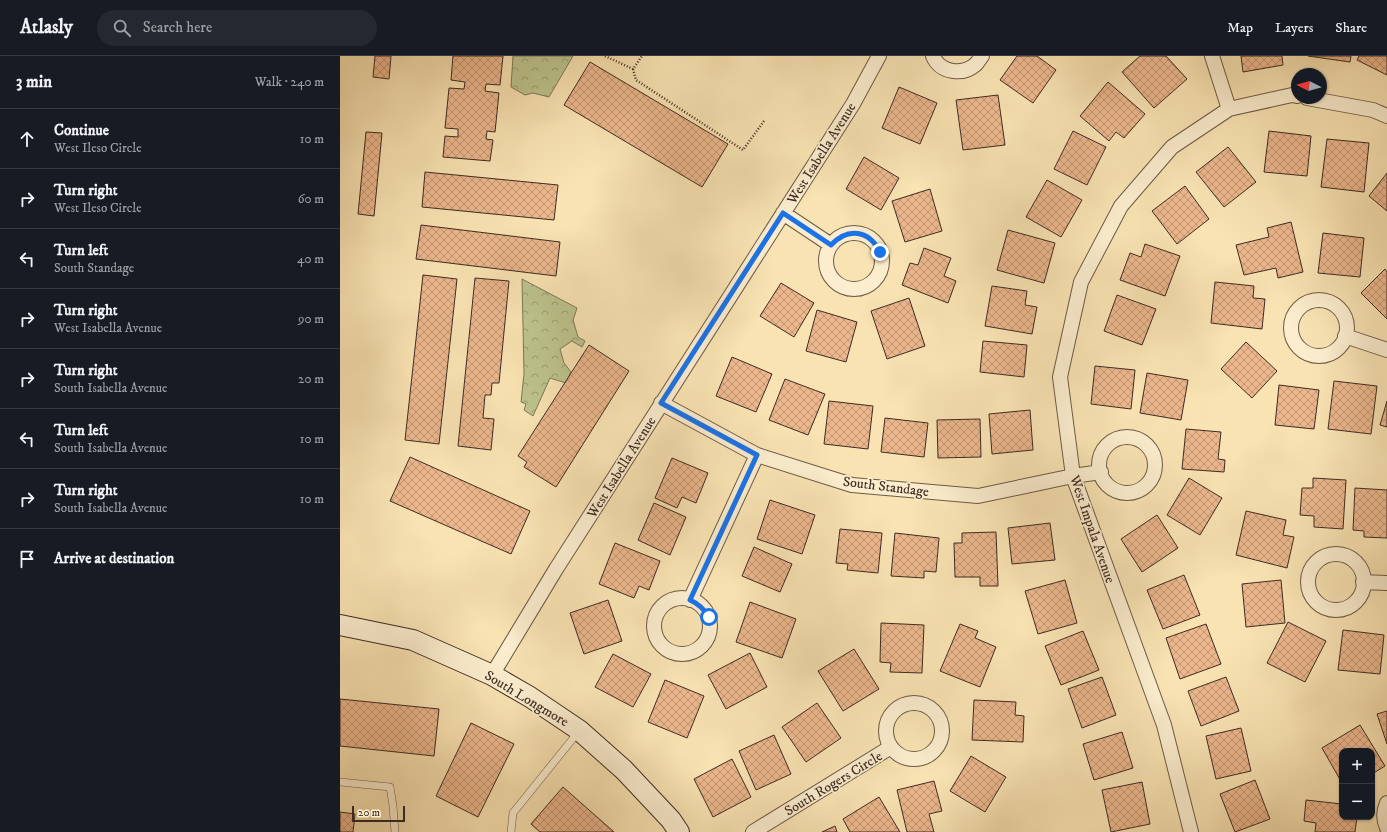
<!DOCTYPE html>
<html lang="en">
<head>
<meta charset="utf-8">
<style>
  body { margin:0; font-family:"IM FELL DW Pica",serif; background:#242831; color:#f1f3f6 }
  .controls { position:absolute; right:12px; bottom:12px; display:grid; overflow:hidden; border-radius:8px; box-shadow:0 1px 3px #0004 }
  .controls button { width:36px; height:36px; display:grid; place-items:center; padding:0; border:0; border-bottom:1px solid #363941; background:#171b24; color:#f1f3f6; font:20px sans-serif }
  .compass { position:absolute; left:951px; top:12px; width:36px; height:36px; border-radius:50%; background:#171b24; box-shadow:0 1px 3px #0004; rotate:276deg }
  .scale { position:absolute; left:12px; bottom:10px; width:53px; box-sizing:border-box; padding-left:4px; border:2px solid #3e2b22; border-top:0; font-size:11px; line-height:14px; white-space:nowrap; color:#3e2b22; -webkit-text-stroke:3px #fbedce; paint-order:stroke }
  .stop { position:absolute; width:12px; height:12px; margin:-9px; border:3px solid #1a73e8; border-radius:50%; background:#fff }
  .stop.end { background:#1a73e8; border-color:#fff; box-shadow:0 1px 4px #0008 }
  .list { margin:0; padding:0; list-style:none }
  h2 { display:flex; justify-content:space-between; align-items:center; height:52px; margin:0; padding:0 16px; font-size:17px }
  h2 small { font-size:13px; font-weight:400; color:#9ea1a6 }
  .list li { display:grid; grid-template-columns:26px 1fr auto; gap:12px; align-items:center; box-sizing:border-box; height:60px; padding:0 16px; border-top:1px solid #363941 }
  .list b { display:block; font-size:15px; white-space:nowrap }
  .list p { margin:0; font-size:13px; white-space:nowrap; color:#9ea1a6 }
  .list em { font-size:13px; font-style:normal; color:#9ea1a6 }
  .icon { flex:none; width:22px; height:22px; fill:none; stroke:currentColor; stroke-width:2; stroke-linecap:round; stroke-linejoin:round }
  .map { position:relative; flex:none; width:1047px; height:776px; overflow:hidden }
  header { display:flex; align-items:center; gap:24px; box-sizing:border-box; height:56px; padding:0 20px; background:#171b24; border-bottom:1px solid #363941 }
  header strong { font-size:19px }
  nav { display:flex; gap:22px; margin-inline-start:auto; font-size:14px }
  .search { width:280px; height:36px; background:#242831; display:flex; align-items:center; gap:10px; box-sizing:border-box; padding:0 14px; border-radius:22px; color:#9ea1a6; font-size:15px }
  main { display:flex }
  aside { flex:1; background:#171b24 }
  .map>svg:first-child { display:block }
  .park { fill:url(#park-crowns); stroke:#7e7858 }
  .building { fill:url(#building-cross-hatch); stroke:#3e2b22 }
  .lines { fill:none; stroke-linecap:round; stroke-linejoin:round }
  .lane-casing { stroke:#6d5946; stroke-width:8 }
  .street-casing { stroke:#6d5946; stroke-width:16 }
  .secondary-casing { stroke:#3e2b22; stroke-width:22 }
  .path { stroke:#3e2b22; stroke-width:2.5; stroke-dasharray:1 2; stroke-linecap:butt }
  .lane { stroke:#fbedce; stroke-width:7 }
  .street { stroke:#fbedce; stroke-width:14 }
  .secondary { stroke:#fbedce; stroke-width:20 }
  .route { stroke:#1a73e8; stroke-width:5 }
  .labels { text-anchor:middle; stroke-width:3.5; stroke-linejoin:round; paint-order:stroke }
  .street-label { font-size:14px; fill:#3e2b22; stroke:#fbedce }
</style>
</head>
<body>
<header>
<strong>Atlasly</strong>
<div class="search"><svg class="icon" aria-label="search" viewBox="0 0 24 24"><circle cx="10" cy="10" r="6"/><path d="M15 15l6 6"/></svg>Search here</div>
<nav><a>Map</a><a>Layers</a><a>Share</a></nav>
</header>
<main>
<aside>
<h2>3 min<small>Walk · 240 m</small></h2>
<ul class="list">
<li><svg class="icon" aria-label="ahead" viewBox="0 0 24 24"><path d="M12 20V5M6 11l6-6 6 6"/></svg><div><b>Continue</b><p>West Ileso Circle</p></div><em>10 m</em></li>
<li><svg class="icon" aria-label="right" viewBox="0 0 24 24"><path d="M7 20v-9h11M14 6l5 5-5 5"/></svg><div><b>Turn right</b><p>West Ileso Circle</p></div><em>60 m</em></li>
<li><svg class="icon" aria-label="left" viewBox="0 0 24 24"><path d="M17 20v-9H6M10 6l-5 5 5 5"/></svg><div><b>Turn left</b><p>South Standage</p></div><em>40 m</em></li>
<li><svg class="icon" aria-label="right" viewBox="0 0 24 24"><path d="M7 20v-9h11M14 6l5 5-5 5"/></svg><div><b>Turn right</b><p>West Isabella Avenue</p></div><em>90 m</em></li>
<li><svg class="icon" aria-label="right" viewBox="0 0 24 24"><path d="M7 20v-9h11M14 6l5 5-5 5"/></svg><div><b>Turn right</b><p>South Isabella Avenue</p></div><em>20 m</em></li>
<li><svg class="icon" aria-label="left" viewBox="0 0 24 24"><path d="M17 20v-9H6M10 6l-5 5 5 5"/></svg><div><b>Turn left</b><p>South Isabella Avenue</p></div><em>10 m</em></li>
<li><svg class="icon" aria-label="right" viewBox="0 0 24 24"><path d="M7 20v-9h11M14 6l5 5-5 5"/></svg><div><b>Turn right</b><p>South Isabella Avenue</p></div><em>10 m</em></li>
<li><svg class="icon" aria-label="arrive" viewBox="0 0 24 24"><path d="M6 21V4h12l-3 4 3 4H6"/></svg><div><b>Arrive at destination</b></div></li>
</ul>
</aside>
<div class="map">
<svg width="1047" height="776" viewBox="0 0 1047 776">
  <defs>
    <pattern id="park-crowns" width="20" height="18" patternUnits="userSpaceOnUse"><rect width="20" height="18" fill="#bdc48d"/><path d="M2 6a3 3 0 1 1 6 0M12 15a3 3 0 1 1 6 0" fill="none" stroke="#9b9f73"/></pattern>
    <pattern id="building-cross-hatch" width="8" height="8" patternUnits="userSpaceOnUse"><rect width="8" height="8" fill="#ecb78d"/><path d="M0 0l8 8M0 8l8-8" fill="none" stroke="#c19573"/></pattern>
  </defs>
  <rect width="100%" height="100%" fill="#f9e3b3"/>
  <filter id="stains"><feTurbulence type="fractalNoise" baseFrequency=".005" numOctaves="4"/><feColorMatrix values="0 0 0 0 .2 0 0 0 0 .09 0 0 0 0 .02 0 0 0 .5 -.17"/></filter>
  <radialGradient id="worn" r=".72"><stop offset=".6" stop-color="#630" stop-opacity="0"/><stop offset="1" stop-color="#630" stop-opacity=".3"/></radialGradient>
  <path class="park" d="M173,0H233L209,41L193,37L185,39L171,31Z
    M182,223L237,252L233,264L238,281L245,285L242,291L232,285L220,293L224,307L231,316L226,327L210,322L193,360L184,354L186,348L181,346L184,318Z"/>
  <path class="building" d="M35,0H51L49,23L33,21Z
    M113,0H163L160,29L146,28L145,35L159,37L155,76L147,75L146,83L153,84L150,105L103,101L105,80L118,81V73L105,72L109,32L124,33L125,26L111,24Z
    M677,0H697L716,14L693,47L660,24Z
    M800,0H826L847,23L814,52L782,16Z
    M901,0H942L943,9L903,16Z
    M968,0H1011L1010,6Z
    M1019,0H1047V19L1017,4Z
    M250,6L388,88L362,131L224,49Z
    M768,26L805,58L784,82L776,76L769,85L740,60Z
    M559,31L597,47L580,88L542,72Z
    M658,39L665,89L623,94L616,44Z
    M733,75L766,91L747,129L714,113Z
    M929,75L971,80L967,120L924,116Z
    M26,76L42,77L34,160L18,158Z
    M987,83L1029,87L1024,136L981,131Z
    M888,91L916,126L884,151L856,116Z
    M524,101L559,122L541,154L506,133Z
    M85,116L218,129L214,164L82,151Z
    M1047,117V155L1029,140Z
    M707,124L742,144L721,181L686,161Z
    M845,130L869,163L837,188L812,155Z
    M590,133L602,175L565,186L552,145Z
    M951,166L963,216L938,222L936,212L904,219L896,189L929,181L927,172Z
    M81,169L220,186L216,220L76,203Z
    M668,174L715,187L704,227L657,214Z
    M983,177L1024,182L1020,221L978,217Z
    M805,188L840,200L825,240L780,224L790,197L801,201Z
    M584,192L611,202L604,220L616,225L608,247L562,229L570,207L578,209Z
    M1045,213L1047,216V263L1021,237Z
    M83,219L117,223L99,388L65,384Z
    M135,222L169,225L159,327H152L151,339H145L143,362L154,363L151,394L118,390Z
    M875,226L914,230L913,242L925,243L922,273L871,267Z
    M441,227L474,247L454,281L420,260Z
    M652,230L687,235L685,249L697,251L692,278L645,270Z
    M777,239L816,253L802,289L764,275Z
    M569,242L585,290L547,303L531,255Z
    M477,254L517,266L506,306L466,295Z
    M643,285L687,289L684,321L640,316Z
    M906,286L937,315L912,342L881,313Z
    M249,289L289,315L216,431L184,411L187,406L178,400Z
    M392,301L432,318L416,356L376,340Z
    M755,310L795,314L791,353L751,348Z
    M807,317L848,324L841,364L800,357Z
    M445,323L485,338L468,379L429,364Z
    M994,325L1037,330L1031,378L988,373Z
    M939,329L979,334L974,373L935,369Z
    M489,345L533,350L528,393L484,388Z
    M1047,345V371L1040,369Z
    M690,354L693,394L652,398L649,358Z
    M545,362L588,367L584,401L541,396Z
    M640,363L641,401L598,402L597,364Z
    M846,373L881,376L878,403L885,404L884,416L842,413Z
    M70,401L190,455L171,498L50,445Z
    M332,402L368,417L356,447L342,441L337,452L315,442Z
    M849,422L882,442L860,479L827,459Z
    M973,422L1006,424L1003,473L974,471V460L960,459L962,432H973Z
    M1015,432L1047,434V482L1024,481V475L1013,474Z
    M430,444L475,459L462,498L417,483Z
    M314,447L346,461L330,499L298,484Z
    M906,455L946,464L943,479L954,481L947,512L896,499Z
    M817,459L838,492L802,516L781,483Z
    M710,467L715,504L672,508L668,472Z
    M500,473L542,477L538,517L507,514L508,508L496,507Z
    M656,476L658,530H640V521H615L614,487H622V477Z
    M555,477L599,482L596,516L584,515V522L551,520Z
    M275,487L320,505L309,534L299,530L294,542L259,528Z
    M414,491L452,508L440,536L402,520Z
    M844,519L860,559L823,573L807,534Z
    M725,524L737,567L698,578L685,535Z
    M941,524L945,567L906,571L902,528Z
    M268,544L282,585L244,598L230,557Z
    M410,546L456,563L442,602L396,586Z
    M948,566L986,585L965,626L927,607Z
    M541,567L584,569L582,617L550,616L551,607L540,606Z
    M620,568L638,575L635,582L656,591L640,631L600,615Z
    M866,568L881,608L840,623L826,582Z
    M1003,574L1044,579L1040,618L998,614Z
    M743,575L759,614L721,629L705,590Z
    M514,593L539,633L503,655L478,615Z
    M410,597L427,631L386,653L368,619Z
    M273,598L311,618L293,651L255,631Z
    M762,621L776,659L742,672L728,633Z
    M886,621L899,655L861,670L848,635Z
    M325,624L364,640L347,682L308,666Z
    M0,643L99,653L94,700L0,690Z
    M634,644L676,646L675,659L684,660L683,686L632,684Z
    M477,647L501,682L466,706L442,671Z
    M1047,655V688L1037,658Z
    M131,667L174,688L138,761L96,740Z
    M1020,669L1045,710L1032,718V695H1002V727L982,692Z
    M901,672L911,715L876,723L866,680Z
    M782,676L793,712L754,724L743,688Z
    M434,679L451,718L416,734L399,695Z
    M631,700L666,721L645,756L610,735Z
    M392,703L411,741L373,761L354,723Z
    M915,724L930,763L895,776L880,738Z
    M594,725L602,755L589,758L594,776H567L557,734Z
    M802,726L810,768L771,776L762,734Z
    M223,731L274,776H200L191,768Z
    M539,741L560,776H510L503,763Z
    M966,744L1002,748V761H1017L1015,776H975L976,767L964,765Z
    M0,756L15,758L13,776H0Z
    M495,770L497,776H482Z"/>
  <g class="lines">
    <g class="lane-casing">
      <path id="lane" d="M0,726L50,731L53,750L55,776
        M171,776L173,757L239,675"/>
    </g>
    <g class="street-casing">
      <path id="street" d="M593,0C600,17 623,20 636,8C638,6 640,2 642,0
        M872,0L889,53
        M967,42L1033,54L1047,60
        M443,157L491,189
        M486 205a28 28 0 1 1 56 0a28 28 0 1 1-56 0Z
        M951 272a28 28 0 1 1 56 0a28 28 0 1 1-56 0Z
        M1005,280L1047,294
        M321,347L417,399L512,429L638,440L733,420L761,416
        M759 409a28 28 0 1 1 56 0a28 28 0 1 1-56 0Z
        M968 526a28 28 0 1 1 56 0a28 28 0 1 1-56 0Z
        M1023,526L1047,527
        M314 570a28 28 0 1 1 56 0a28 28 0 1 1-56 0Z
        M350,544L417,399
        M152,619L216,513L513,48L539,0
        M546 675a28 28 0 1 1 56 0a28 28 0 1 1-56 0Z
        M1047,747C1043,756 1043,763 1047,772
        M413,776L551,691
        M851,776L824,669L733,420L720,321L741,226L781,150L832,91L889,53L952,39L957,40"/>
    </g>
    <g class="secondary-casing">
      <path id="secondary" d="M0,569L73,584L152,619L190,641L239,674L284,714L331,764L339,776"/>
    </g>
    <path class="path" d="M265,0L293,13L302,0
      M293,13L296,24L403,94L424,65"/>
    <use href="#lane" class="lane"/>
    <use href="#street" class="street"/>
    <use href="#secondary" class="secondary"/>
  </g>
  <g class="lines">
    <path class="route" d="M369,561C364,553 359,548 350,544L417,399L321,347L443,157L491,189C508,171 529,174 540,196"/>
  </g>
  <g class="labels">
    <g class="street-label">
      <text transform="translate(481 97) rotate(-58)" y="5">West Isabella Avenue</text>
      <text transform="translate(281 411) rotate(-58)" y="5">West Isabella Avenue</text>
      <text transform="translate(546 430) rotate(7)" y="5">South Standage</text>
      <text transform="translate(753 473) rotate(71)" y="5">West Impala Avenue</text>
      <text transform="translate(187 642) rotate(31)" y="5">South Longmore</text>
      <text transform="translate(493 727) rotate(-31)" y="5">South Rogers Circle</text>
    </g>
  </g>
  <rect width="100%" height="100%" filter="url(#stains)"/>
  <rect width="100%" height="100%" fill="url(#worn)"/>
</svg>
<div class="controls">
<button>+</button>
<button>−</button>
</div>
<svg class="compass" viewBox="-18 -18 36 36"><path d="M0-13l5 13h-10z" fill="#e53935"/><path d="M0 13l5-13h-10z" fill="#9ea1a6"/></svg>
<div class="scale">20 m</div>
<div class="stop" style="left:369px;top:561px"></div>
<div class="stop end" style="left:540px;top:196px"></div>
</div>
</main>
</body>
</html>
